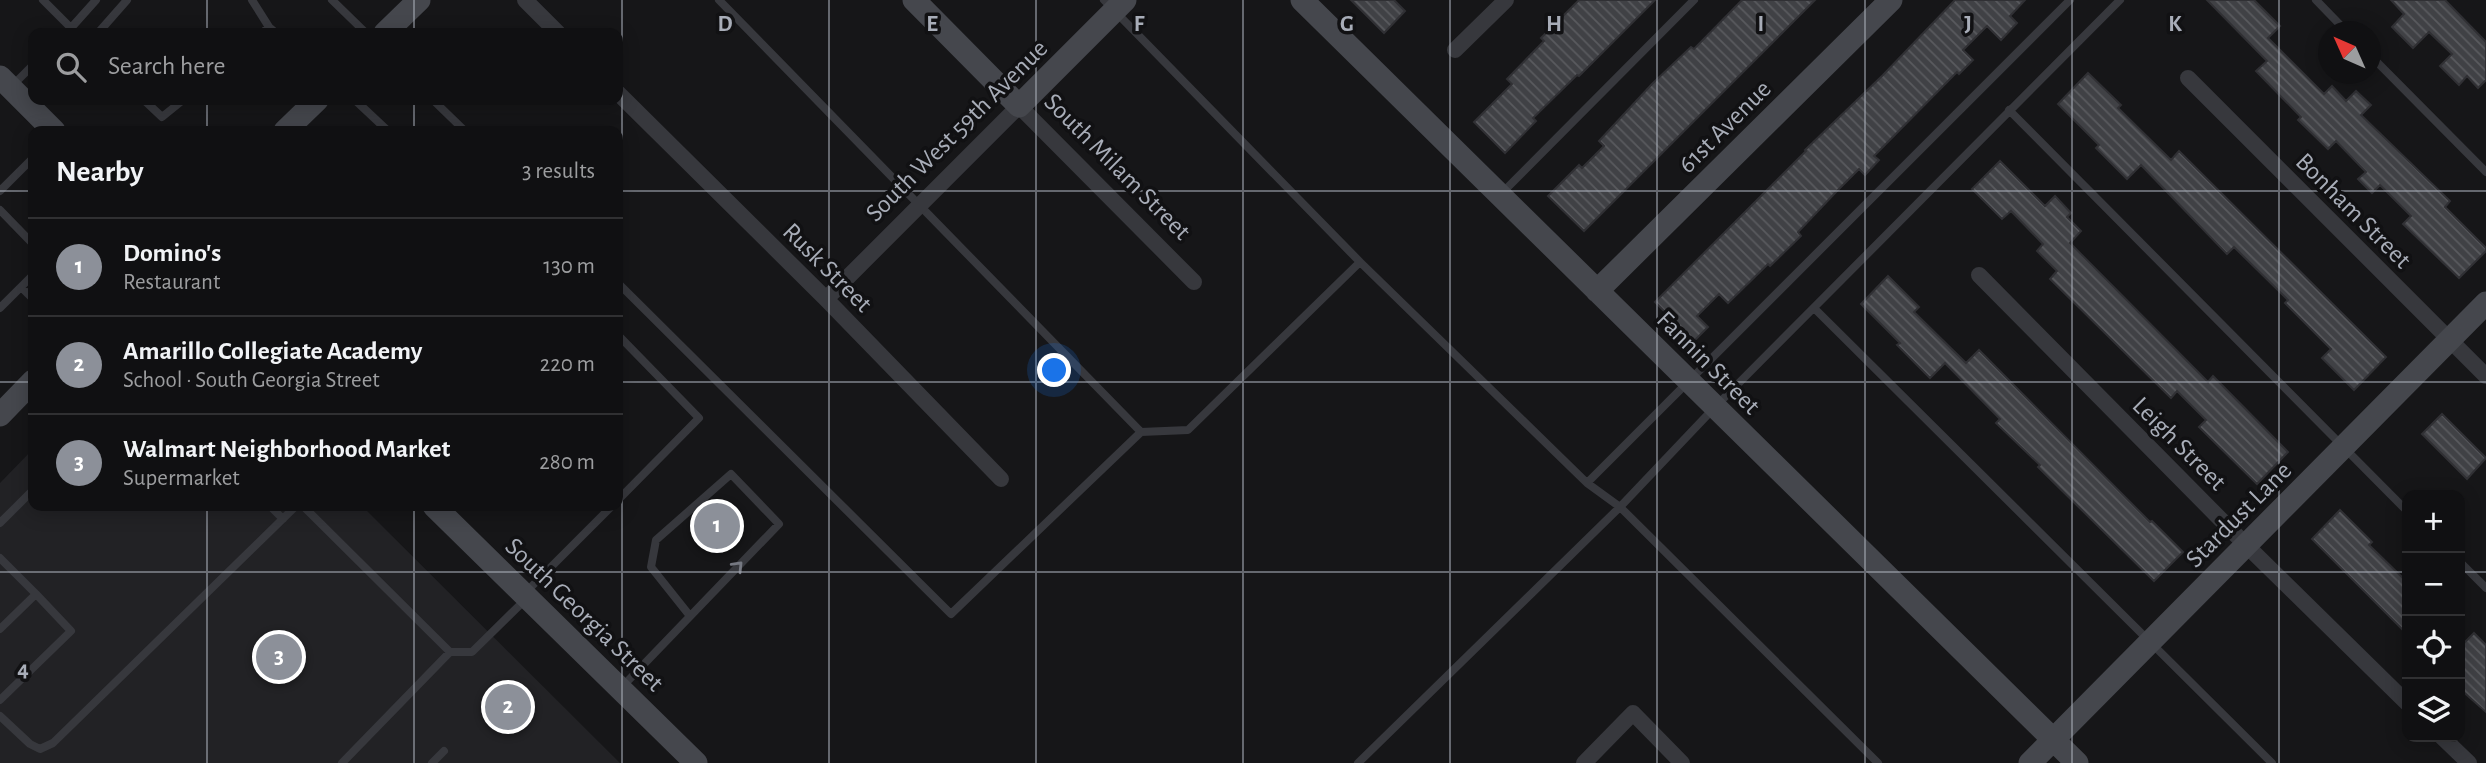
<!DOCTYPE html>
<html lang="en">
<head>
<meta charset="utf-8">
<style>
  body { margin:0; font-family:"Alegreya Sans",sans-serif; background:#19191b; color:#f1f3f6 }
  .controls { position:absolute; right:21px; bottom:21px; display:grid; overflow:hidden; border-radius:14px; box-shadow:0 4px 18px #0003 }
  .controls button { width:63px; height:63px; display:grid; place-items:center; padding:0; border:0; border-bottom:2px solid #303032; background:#101012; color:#f1f3f6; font:35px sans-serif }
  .compass { position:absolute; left:2318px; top:21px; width:63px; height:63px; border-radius:50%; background:#101012; box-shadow:0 4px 18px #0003; rotate:315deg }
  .you { position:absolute; left:1055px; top:371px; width:24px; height:24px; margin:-18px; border:5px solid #fff; border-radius:50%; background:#1a73e8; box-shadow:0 0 0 10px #1a73e833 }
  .badge { display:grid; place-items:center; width:46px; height:46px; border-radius:50%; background:#8c9099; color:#fff; font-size:23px; font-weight:700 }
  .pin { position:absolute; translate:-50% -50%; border:4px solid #fff; box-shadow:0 2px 7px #0006 }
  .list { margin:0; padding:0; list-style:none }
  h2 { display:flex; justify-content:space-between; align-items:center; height:91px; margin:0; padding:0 28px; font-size:30px }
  h2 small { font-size:23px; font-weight:400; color:#9c9d9f }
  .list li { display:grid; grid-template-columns:46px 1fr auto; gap:21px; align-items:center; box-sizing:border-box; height:98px; padding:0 28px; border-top:2px solid #303032 }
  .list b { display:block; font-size:26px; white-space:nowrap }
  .list p { margin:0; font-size:23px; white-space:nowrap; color:#9c9d9f }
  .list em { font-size:23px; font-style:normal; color:#9c9d9f }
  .icon { flex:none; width:38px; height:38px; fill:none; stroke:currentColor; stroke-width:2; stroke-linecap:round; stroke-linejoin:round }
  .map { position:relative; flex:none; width:2486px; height:763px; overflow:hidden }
  .search { position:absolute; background:#101012; box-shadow:0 4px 18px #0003; left:28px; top:28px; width:595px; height:77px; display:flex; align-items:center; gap:18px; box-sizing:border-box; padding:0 24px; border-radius:14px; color:#9c9d9f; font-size:26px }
  .panel { position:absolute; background:#101012; box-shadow:0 4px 18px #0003; left:28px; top:126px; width:595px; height:385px; border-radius:14px }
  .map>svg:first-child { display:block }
  .built { fill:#222225 }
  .building { fill:url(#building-back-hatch); stroke:#303034; stroke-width:2 }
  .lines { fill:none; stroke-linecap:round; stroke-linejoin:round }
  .lane { stroke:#37383d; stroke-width:8 }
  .street { stroke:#37383d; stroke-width:16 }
  .secondary { stroke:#45474d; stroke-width:23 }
  .oneway { stroke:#757881 }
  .grid { fill:none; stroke:#a8adb8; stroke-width:2; stroke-opacity:0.55 }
  .labels { text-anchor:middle; stroke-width:7; stroke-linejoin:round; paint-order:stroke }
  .street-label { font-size:26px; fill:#a8adb8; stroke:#111113 }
  .grid-label { font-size:23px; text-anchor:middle; font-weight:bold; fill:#a8adb8; stroke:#111113; stroke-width:7; stroke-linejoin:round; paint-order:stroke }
</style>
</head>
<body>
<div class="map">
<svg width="2486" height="763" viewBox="0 0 2486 763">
  <defs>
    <pattern id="building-back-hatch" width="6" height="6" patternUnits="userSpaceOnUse" patternTransform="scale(1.75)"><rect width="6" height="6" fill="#404145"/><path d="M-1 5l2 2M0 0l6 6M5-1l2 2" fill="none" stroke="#595a5e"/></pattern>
  </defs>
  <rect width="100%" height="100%" fill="#161618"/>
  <path class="built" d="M33,449V506H362L620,763H0V483Z"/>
  <path class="building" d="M1351,0H1394L1405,11L1384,33Z
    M1579,0H1655L1579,76L1577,75L1533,118L1536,121L1505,153L1474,122L1512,84L1507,79L1544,41L1541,38Z
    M1742,0H1815L1584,231L1548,196L1579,165L1582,168L1604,146L1599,141L1652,84L1691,47L1694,49Z
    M1955,0H2025L2010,16L2017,23L2001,40L1987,26L1963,50L1973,60L1959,74L1957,72L1874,156L1879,160L1865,175L1859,169L1836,192L1798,232L1801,236L1770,266L1768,264L1728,303L1719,294L1697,316L1708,327L1694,341L1655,302L1806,151L1805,150L1883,75Z
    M2207,0H2254L2280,26L2268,38L2324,94L2332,86L2346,101L2356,91L2371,105L2361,115L2450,201L2445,207L2486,248V251L2459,278L2403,224L2411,216L2380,185L2372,193L2358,179L2366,172L2336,141L2328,149L2298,120L2301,117L2256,71L2267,61Z
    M2391,0H2445L2486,42V80L2478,88L2467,76L2459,85L2440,66L2452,54L2429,32L2413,48L2392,27L2404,14Z
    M2088,73L2121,105L2118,108L2171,160L2179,151L2386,357L2354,390L2322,358L2331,349L2285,303L2288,300L2234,247L2227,254L2141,165L2127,179L2096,148L2099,145L2058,104Z
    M2000,161L2045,206L2055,196L2071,213L2067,217L2081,231L2070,243L2208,382L2213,376L2288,452L2257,484L2199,427L2206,420L2177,391L2171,398L2050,279L2057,271L2037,251L2043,244L2011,211L2002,219L1972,189Z
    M1888,276L1919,307L1914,312L1966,363L1979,350L2150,522L2152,521L2183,552L2154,581L2038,467L2040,465L1996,423L2000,419L1945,363L1930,378L1897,345L1900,343L1861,304Z
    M2442,414L2486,458L2467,479L2422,434Z
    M2340,510L2372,542L2369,545L2407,582V634L2312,539Z
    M2474,633L2486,645V712L2460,689V647Z"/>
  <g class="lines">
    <path class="lane" d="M43,0L71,28L96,0
      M252,0L269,27
      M332,0L366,33
      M719,0L1141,432
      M1104,0L1360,262L1587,483L1620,507L1878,763
      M2316,0L2347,32
      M65,33L71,28L77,33
      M98,33L127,0
      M262,33L269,27L276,33
      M2370,55L2486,172
      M13,85L33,65
      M144,100L162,117L183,100
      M355,100L388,131
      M433,100L465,131
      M2009,110L2407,511
      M0,191L33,158
      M1502,193L1694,0
      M0,210L33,244
      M618,283L951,614L1141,432L1188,430L1360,262
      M21,287L33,299
      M0,308L33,275
      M1814,308L2272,763
      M618,335L699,418L618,500
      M1587,483L2070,0
      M270,506L283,519
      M303,506L450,652
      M0,523L33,490
      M0,558L36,594L0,629
      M2460,562L2486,588
      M525,593L612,506
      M621,688L779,524L731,474L656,540L651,567L690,616
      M0,700L71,631L36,594
      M0,716L30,744L40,749L53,743L296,506
      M342,763L450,652H472L526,599
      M432,763L444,751
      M1358,763L1620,507L1715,407L2120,0"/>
    <path class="street" d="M525,0L558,33
      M1455,50L1506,0
      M2188,78L2486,376
      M618,93L826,299L1001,479
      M1979,275L2246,545L2407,703
      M826,299L1019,106L1194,282
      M2442,737L2469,763
      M1584,763L1633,713L1682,763"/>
    <path class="secondary" d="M914,0L1019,106L1125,0
      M1302,0L2077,763
      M385,33L419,0
      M0,77L54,131
      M285,131L317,100
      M1597,291L1891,0
      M0,415L33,381
      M434,506L696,763
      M2030,763L2486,303"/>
  </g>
  <defs><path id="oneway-chevron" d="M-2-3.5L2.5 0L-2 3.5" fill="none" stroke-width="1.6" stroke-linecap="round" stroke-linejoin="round" transform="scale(1.75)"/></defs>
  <use class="oneway" href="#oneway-chevron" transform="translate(738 566) rotate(-46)"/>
  <path class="grid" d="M207,0V33M414,0V33M622,0V763M829,0V763M1036,0V763M1243,0V763M1450,0V763M1657,0V763M1865,0V763M2072,0V763M2279,0V763M207,100V131M414,100V131M0,191H33M618,191H2486M0,382H33M618,382H2486M207,506V763M414,506V763M0,572H2407M2460,572H2486"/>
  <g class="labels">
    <g class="street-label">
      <text transform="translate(1724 126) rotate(-45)" y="9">61st Avenue</text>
      <text transform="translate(956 130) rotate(-45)" y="9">South West 59th Avenue</text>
      <text transform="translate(1118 166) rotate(45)" y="9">South Milam Street</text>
      <text transform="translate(2354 210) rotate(45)" y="9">Bonham Street</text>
      <text transform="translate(828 267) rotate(45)" y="9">Rusk Street</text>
      <text transform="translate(1709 362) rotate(45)" y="9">Fannin Street</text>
      <text transform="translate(2180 443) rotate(45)" y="9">Leigh Street</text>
      <text transform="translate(2238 514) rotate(-45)" y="9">Stardust Lane</text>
      <text transform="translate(585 614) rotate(44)" y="9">South Georgia Street</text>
    </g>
  </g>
  <g class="grid-label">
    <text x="725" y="31">D</text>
    <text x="932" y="31">E</text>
    <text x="1139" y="31">F</text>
    <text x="1347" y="31">G</text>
    <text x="1554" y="31">H</text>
    <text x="1761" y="31">I</text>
    <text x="1968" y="31">J</text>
    <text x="2175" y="31">K</text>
    <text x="23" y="676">4</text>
  </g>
</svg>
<div class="controls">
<button>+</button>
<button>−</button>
<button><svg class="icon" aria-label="locate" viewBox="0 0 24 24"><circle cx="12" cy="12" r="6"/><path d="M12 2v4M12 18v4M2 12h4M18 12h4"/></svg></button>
<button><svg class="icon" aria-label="layers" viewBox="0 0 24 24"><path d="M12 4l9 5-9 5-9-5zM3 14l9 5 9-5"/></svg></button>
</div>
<svg class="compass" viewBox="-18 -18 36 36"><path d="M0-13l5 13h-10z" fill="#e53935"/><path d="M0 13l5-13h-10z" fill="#9c9d9f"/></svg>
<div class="you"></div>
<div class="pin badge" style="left:717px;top:526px">1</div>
<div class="pin badge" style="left:508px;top:707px">2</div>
<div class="pin badge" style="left:279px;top:657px">3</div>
<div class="search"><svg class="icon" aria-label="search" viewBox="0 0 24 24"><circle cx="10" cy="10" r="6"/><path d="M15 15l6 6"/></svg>Search here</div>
<section class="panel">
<h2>Nearby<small>3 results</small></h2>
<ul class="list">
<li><span class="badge">1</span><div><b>Domino's</b><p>Restaurant</p></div><em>130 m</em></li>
<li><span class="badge">2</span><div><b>Amarillo Collegiate Academy</b><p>School · South Georgia Street</p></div><em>220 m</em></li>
<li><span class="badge">3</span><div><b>Walmart Neighborhood Market</b><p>Supermarket</p></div><em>280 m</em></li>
</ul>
</section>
</div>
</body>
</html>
